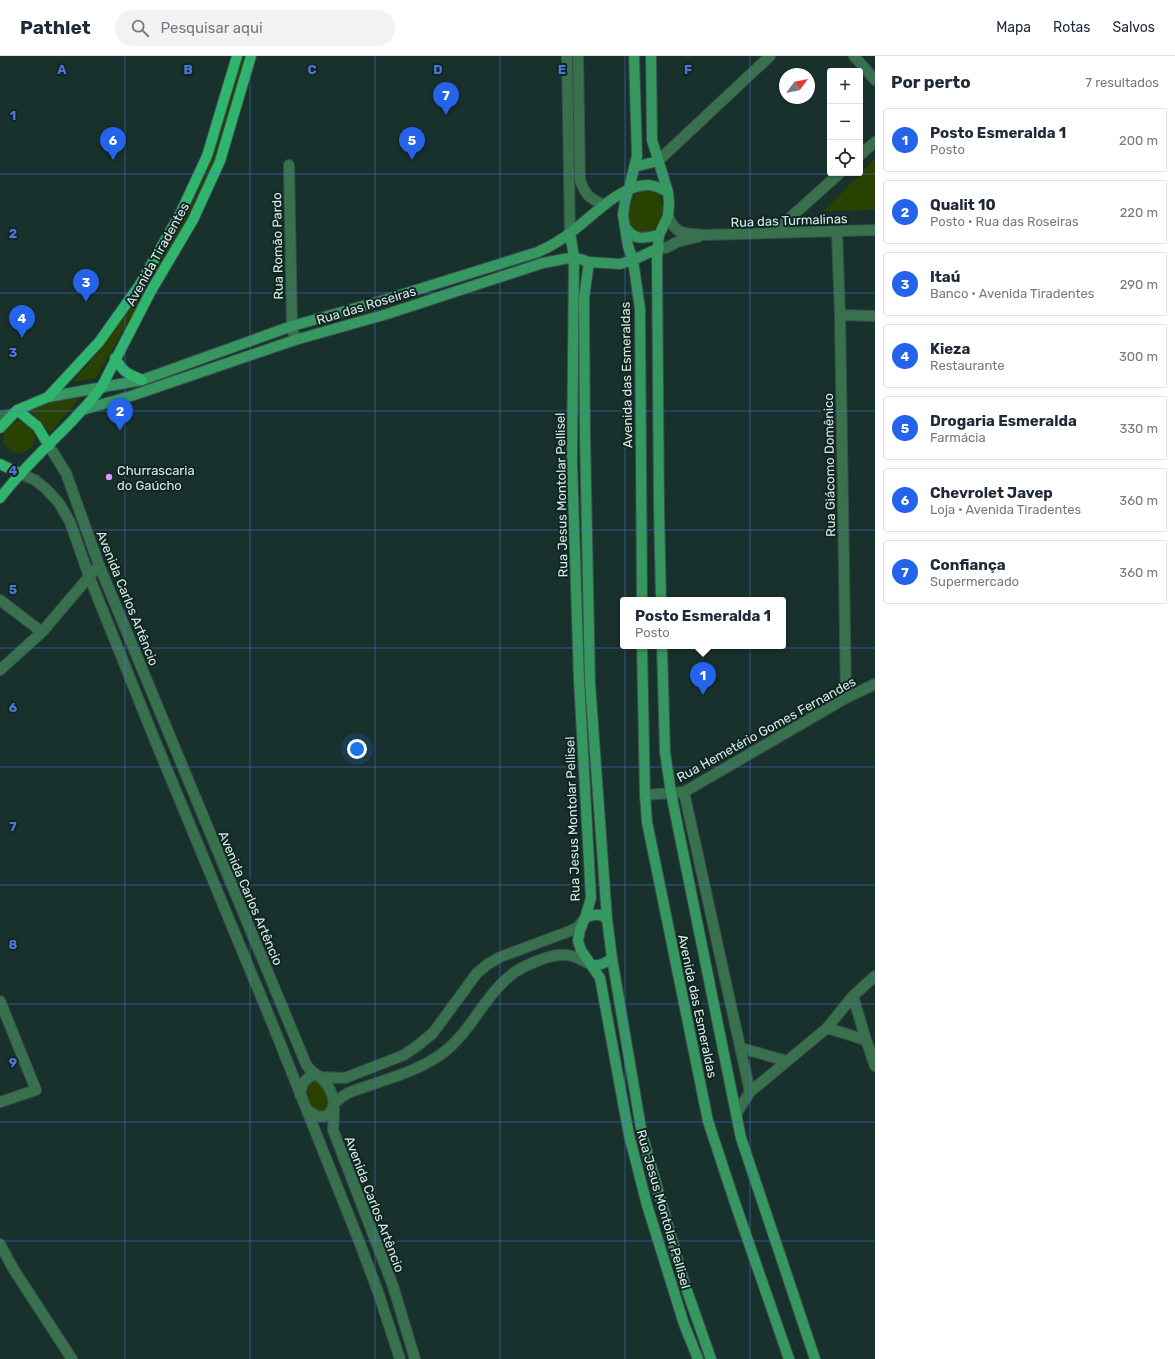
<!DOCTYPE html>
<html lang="pt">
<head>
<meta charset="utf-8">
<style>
  body { margin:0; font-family:Rubik,sans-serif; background:#f2f2f3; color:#1f2937 }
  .controls { position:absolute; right:12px; top:12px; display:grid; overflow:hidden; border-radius:4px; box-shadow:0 1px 3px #0004 }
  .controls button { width:36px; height:36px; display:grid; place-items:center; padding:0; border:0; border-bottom:1px solid #e0e1e3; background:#fff; color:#1f2937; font:20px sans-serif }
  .compass { position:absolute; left:779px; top:12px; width:36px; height:36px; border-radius:50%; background:#fff; box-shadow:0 1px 3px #0004; rotate:58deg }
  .you { position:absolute; left:357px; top:693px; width:14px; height:14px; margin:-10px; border:3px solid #fff; border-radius:50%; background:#1a73e8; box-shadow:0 0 0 6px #1a73e833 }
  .badge { display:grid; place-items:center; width:26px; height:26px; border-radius:50%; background:#2563eb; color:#fff; font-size:13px; font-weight:700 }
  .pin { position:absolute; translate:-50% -33px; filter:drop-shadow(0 1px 2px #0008) }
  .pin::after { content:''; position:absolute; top:21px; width:14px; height:12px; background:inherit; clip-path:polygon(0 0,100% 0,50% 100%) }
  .popup { position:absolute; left:620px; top:541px; width:166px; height:52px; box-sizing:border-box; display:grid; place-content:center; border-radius:4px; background:#fff; filter:drop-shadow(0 1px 3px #0005); font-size:13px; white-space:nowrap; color:#747a83 }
  .popup b { font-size:15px; color:#1f2937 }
  .popup::after { content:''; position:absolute; left:50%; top:100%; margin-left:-8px; border:8px solid transparent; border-top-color:#fff }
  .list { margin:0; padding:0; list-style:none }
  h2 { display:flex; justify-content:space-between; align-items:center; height:52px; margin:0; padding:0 16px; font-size:17px }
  h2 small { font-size:13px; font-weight:400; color:#747a83 }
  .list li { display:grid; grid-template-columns:26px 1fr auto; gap:12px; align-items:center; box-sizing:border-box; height:64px; margin:0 8px 8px; padding:0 8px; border:1px solid #e0e1e3; border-radius:4px }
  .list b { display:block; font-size:15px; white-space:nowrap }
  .list p { margin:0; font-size:13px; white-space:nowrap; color:#747a83 }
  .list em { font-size:13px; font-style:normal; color:#747a83 }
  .icon { flex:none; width:22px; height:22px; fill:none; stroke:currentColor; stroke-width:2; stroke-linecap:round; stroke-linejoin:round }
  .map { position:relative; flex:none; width:875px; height:1303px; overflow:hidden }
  header { display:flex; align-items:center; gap:24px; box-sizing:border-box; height:56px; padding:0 20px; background:#fff; border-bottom:1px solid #e0e1e3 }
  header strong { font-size:19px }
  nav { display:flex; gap:22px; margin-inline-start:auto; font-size:14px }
  .search { width:280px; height:36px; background:#f2f2f3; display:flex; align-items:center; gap:10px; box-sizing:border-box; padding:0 14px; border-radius:22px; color:#747a83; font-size:15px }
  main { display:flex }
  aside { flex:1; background:#fff }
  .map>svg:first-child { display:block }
  .green { fill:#2a4201 }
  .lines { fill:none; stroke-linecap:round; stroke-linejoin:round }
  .minor-casing { stroke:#384f4a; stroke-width:12 }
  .tertiary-casing { stroke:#384f4a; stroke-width:12 }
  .secondary-casing { stroke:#384f4a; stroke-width:12 }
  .primary-casing { stroke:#384f4a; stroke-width:12 }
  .minor { stroke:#39714e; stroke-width:10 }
  .tertiary { stroke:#39714e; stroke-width:10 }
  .secondary { stroke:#379760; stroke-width:10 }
  .primary { stroke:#2fb56e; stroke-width:10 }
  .grid { fill:none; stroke:#4d75dc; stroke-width:1; stroke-opacity:0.55 }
  .poi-dot { fill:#d49cfb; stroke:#0f2722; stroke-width:1.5 }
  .labels { text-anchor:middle; stroke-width:4; stroke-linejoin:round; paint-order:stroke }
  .street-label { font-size:13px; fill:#dceae7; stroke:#0f2722 }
  .poi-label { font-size:13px; fill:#dceae7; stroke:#0f2722; text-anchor:start }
  .grid-label { font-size:13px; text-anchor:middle; font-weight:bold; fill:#4d75dc; stroke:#0f2722; stroke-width:4; stroke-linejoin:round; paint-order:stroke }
</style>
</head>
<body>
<header>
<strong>Pathlet</strong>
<div class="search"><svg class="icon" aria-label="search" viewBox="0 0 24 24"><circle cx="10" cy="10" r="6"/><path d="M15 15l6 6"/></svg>Pesquisar aqui</div>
<nav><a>Mapa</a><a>Rotas</a><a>Salvos</a></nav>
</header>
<main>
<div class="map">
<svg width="875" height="1303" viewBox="0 0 875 1303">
  <rect width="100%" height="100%" fill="#19312c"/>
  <path class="green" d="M241,0H245L244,5L213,106L194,149L96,322L73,326L105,288L151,220L192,148L211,105Z
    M875,102V154L824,155Z
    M648,134C652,136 657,137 659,139C666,147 661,168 653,174C643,180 631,174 629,164C626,148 632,137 648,134Z
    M83,338L50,377C44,368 38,360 28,354L46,346Z
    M3 381a16 16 0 1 1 32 0a16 16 0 1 1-32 0Z
    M312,1022L320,1025L329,1040V1052L323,1056L315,1054L311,1050L305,1032Z"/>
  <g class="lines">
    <g class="minor-casing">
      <path id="minor" d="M567,0L570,177
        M578,0L580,124C586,140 589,142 604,149
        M854,0L875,24
        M860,99L875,86
        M658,105L770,0
        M289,109L292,270L295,284
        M668,160C676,180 685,177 704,179L875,174
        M837,176L840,259L846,642
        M773,177L840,117
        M659,192H666L677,186L698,181
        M840,259L875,260
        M0,360L13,358
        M0,544L42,576
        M0,614L42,576L99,509
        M684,736L750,1036
        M645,739L684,736L846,642L875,628
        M853,940L866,984L875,1010
        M0,945L36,1034L0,1046
        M827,972L866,984
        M741,992L787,1005
        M736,1058L750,1036L827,972L853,940L875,920
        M0,1188L14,1214L72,1303"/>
    </g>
    <g class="tertiary-casing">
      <path id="tertiary" d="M49,390L66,417L99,509L306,1008C312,1019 318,1017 324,1025C337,1039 334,1056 333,1074L393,1230L415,1303
        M21,418L35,424L46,433L59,447L70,466L89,520L154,682L272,967L359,1185L378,1236L400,1303
        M320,1021L345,1022L404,999L417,990L433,977L477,917L488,908L500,901L570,875L578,871L584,863
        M300,1039C302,1028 304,1022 315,1019
        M306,1053C313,1058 322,1065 330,1057C332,1054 333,1050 334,1048C338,1043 343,1040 348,1037C378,1025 413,1018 440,999C471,978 484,938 515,916C523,911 531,907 540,904C550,900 560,897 572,900C579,902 585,906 592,909"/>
    </g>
    <g class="secondary-casing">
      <path id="secondary" d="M634,0L637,100L629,133L625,145L623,159L628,190L633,204L640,253L642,544
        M651,0L652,84L668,136L669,147L668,160L659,179L657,203L659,452L661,544
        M634,111L658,105
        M625,171C636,186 643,182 659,179
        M570,177L574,201L572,406L579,624L591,842L585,862L580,874L578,885L581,894L600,922L629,1079L647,1149L684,1268L698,1303
        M589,206L584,242L585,380L590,627L607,863L612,902L642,1078L685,1229L711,1303
        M48,341L142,324L292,270L381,245L538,196C549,191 560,185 570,177C591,162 620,129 648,129C655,129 662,133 668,136
        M82,354L131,340L295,284L387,258L543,207L574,201L589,206L620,208L633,204L659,192
        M642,590L645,739L647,766L708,1065L735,1147L789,1303
        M662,590L665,696L671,737L741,1082L815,1303
        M585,862C594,858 600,857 607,863
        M592,909C600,910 606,907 612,902"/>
    </g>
    <g class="primary-casing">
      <path id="primary" d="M115,302C124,317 127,317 142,324
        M17,354L37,370L49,390
        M0,372L17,354L48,341L99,286L139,230L180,158L207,100L237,0
        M0,408L21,418
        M0,442C22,413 49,389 74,363C84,352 94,342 102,330L151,235L193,164L220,105L251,0"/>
    </g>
    <use href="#minor" class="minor"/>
    <use href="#tertiary" class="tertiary"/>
    <use href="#secondary" class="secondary"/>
    <use href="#primary" class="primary"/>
  </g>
  <path class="grid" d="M125,0V1303M250,0V1303M375,0V1303M500,0V1303M625,0V1303M750,0V1303M0,118H875M0,237H875M0,355H875M0,474H875M0,592H875M0,711H875M0,829H875M0,948H875M0,1066H875M0,1185H875"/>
  <circle class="poi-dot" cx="109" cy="421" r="4"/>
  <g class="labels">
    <g class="street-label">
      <text transform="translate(789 164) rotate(-2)" y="5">Rua das Turmalinas</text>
      <text transform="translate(277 190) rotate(-91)" y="5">Rua Romão Pardo</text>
      <text transform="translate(157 198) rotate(-61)" y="5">Avenida Tiradentes</text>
      <text transform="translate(366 249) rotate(-17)" y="5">Rua das Roseiras</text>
      <text transform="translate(626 319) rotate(-91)" y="5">Avenida das Esmeraldas</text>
      <text transform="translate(829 409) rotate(-91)" y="5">Rua Giácomo Domênico</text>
      <text transform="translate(561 439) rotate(-91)" y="5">Rua Jesus Montolar Pellisel</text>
      <text transform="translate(128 542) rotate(68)" y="5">Avenida Carlos Artêncio</text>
      <text transform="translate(766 673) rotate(-29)" y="5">Rua Hemetério Gomes Fernandes</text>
      <text transform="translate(572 763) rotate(-92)" y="5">Rua Jesus Montolar Pellisel</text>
      <text transform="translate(251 842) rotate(67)" y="5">Avenida Carlos Artêncio</text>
      <text transform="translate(698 950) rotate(78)" y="5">Avenida das Esmeraldas</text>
      <text transform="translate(375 1148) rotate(69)" y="5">Avenida Carlos Artêncio</text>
      <text transform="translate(664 1153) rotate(74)" y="5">Rua Jesus Montolar Pellisel</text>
    </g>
    <g class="poi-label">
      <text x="117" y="419">Churrascaria<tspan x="117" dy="15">do Gaúcho</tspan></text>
    </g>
  </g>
  <g class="grid-label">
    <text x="62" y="18">A</text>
    <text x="188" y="18">B</text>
    <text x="312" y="18">C</text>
    <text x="438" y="18">D</text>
    <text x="562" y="18">E</text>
    <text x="688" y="18">F</text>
    <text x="13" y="64">1</text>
    <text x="13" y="182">2</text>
    <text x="13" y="301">3</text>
    <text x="13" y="419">4</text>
    <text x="13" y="538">5</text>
    <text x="13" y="656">6</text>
    <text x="13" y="775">7</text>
    <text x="13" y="893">8</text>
    <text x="13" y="1011">9</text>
  </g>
</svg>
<div class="controls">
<button>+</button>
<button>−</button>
<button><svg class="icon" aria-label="locate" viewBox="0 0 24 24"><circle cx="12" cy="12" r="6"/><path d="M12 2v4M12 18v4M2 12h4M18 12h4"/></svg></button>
</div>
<svg class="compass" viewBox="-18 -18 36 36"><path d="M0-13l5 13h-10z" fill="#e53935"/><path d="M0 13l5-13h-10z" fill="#747a83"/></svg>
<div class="you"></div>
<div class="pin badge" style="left:703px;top:639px">1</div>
<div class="popup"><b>Posto Esmeralda 1</b>Posto</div>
<div class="pin badge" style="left:120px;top:375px">2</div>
<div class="pin badge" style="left:86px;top:246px">3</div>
<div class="pin badge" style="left:22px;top:282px">4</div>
<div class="pin badge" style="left:412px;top:104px">5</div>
<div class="pin badge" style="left:113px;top:104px">6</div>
<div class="pin badge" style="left:446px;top:59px">7</div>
</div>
<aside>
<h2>Por perto<small>7 resultados</small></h2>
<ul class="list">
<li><span class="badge">1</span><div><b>Posto Esmeralda 1</b><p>Posto</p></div><em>200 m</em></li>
<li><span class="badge">2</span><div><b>Qualit 10</b><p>Posto · Rua das Roseiras</p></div><em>220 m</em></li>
<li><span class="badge">3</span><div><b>Itaú</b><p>Banco · Avenida Tiradentes</p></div><em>290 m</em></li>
<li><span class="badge">4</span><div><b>Kieza</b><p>Restaurante</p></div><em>300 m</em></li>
<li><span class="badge">5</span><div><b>Drogaria Esmeralda</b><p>Farmácia</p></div><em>330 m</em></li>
<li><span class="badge">6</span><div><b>Chevrolet Javep</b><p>Loja · Avenida Tiradentes</p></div><em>360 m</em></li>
<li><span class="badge">7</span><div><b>Confiança</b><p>Supermercado</p></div><em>360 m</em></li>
</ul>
</aside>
</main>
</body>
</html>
